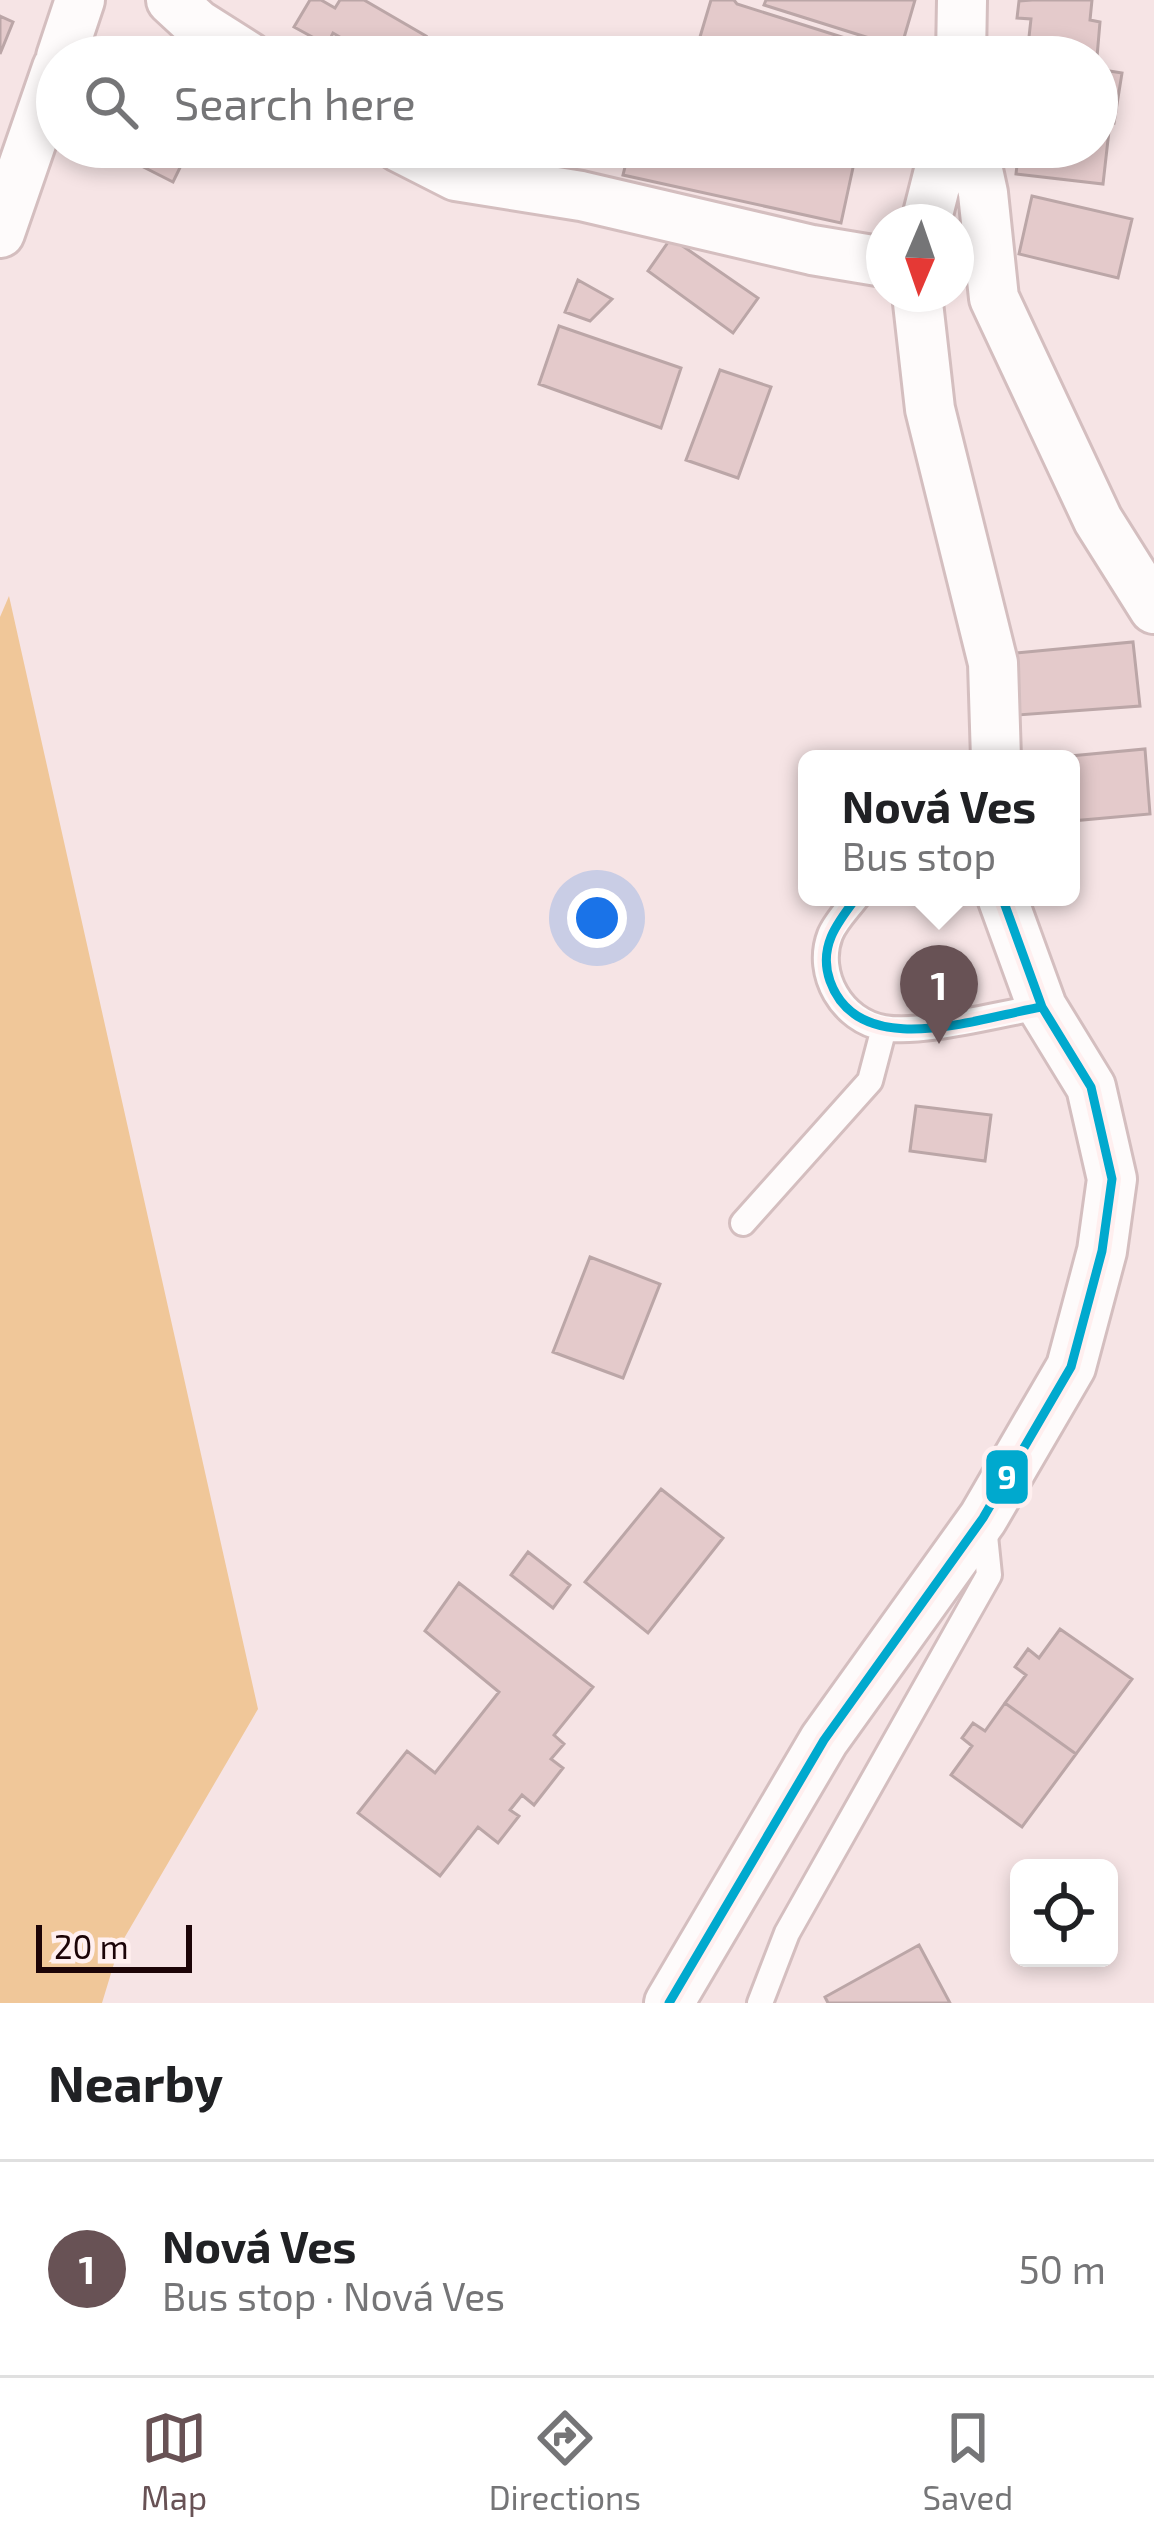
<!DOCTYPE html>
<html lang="en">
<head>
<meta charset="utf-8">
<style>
  body { margin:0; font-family:"Exo 2",sans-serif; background:#f2f2f2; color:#202124 }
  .controls { position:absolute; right:36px; bottom:36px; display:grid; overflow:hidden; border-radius:18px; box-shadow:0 6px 18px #0003 }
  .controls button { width:108px; height:108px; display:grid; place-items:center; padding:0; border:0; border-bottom:3px solid #e0e0e0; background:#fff; color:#202124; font:60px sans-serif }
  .compass { position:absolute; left:866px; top:204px; width:108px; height:108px; border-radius:50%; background:#fff; box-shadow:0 6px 18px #0003; rotate:182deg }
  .scale { position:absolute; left:36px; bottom:30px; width:156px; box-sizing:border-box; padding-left:12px; border:6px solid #1c0407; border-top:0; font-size:33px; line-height:42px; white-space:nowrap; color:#1c0407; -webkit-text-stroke:9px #ffefef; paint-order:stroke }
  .you { position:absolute; left:597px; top:918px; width:42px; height:42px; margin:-30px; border:9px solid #fff; border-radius:50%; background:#1a73e8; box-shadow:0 0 0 18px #1a73e833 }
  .badge { display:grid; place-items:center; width:78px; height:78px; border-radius:50%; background:#685255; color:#fff; font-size:39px; font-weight:700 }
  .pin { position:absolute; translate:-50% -99px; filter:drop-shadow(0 3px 6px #0008) }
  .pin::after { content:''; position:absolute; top:63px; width:42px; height:36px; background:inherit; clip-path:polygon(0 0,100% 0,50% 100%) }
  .popup { position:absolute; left:798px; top:750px; width:282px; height:156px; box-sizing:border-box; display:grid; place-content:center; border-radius:18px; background:#fff; filter:drop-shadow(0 3px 9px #0005); font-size:39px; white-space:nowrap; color:#757577 }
  .popup b { font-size:45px; color:#202124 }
  .popup::after { content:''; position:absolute; left:50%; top:100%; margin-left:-24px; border:24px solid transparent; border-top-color:#fff }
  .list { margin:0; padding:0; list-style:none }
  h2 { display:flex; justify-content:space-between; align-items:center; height:156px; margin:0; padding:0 48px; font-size:51px }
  h2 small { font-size:39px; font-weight:400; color:#757577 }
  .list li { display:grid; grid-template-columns:78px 1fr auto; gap:36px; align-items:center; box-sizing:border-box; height:216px; padding:0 48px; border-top:3px solid #e0e0e0 }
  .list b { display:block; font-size:45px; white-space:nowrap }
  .list p { margin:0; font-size:39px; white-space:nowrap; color:#757577 }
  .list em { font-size:39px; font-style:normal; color:#757577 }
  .icon { flex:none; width:66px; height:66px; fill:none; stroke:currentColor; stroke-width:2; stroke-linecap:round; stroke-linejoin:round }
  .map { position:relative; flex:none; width:1154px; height:2003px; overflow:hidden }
  .search { position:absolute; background:#fff; box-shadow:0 6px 18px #0003; left:36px; right:36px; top:36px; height:132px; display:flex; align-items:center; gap:30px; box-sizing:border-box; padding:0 42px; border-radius:66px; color:#757577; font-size:45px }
  .sheet { height:372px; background:#fff }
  nav { display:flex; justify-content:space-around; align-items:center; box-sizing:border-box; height:168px; border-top:3px solid #e0e0e0; background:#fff; font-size:33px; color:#757577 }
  nav a { display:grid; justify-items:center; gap:6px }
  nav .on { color:#685255 }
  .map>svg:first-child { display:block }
  .green { fill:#f0c799 }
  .building { fill:#e4cacb; stroke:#bba6a7; stroke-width:3 }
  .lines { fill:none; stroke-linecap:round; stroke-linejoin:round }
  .lane-casing { stroke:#d4bebf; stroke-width:30 }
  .street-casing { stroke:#d4bebf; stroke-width:54 }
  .lane { stroke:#fefbfb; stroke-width:24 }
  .street { stroke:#fefbfb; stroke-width:48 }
  .bus-1-casing { stroke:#ffefef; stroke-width:18 }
  .bus-1 { stroke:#00a9ce; stroke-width:9 }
  .line-badge { stroke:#ffefef; stroke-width:4.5 }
  .badge-label { font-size:33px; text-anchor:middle; font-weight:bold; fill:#fff }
</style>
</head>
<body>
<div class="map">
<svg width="1154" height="2003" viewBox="0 0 1154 2003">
  <rect width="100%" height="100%" fill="#f6e4e5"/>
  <path class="green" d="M9,596L258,1709L119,1947L102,2003H0V617Z"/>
  <path class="building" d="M310,0H321L335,8L340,0H364L426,36L413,57H374L333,33L327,45L294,27Z
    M711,0H734L737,4L899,55L694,57Z
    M766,0H915L901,48L764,5Z
    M1032,0H1092L1090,20L1100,22L1097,57L1027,55L1031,19L1017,18L1019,1Z
    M0,16L13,22L0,54Z
    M1097,69L1122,73L1114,123L1097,120Z
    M1097,120L1110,122L1103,184L1016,174L1019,147H1097Z
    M104,147H190L173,182Z
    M630,147H783L854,163L841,223L623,175Z
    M1032,196L1132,219L1118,278L1019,254Z
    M671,238L758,298L733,333L648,271Z
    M578,280L612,299L590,321L565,312Z
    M559,326L681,368L661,428L539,384Z
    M720,370L771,387L738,478L686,460Z
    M1133,642L1140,706L1018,715L1016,653Z
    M1145,749L1150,814L1071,821V759H1038Z
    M916,1106L991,1115L985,1161L910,1151Z
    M590,1257L660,1284L623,1378L553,1352Z
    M661,1489L723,1538L648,1633L585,1582Z
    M528,1552L570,1585L553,1608L511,1575Z
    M459,1583L593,1687L554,1735L564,1744L551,1759L563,1768L534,1805L522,1795L510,1810L519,1816L498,1843L478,1827L440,1876L358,1813L407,1751L435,1773L499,1692L425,1631Z
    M1060,1629L1132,1679L1076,1754L1005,1703L1026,1675L1015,1667L1028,1649L1039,1658Z
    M1005,1703L1076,1754L1022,1827L951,1775L972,1746L962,1738L973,1723L985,1731Z
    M919,1945L950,2003H828L825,1997Z"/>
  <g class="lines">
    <g class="lane-casing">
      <path id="lane" d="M857,897C848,909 835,922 830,935C815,974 842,1021 884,1028C922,1035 1001,1013 1042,1007
        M743,1223L870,1081L884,1028
        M760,2003L787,1933L989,1575L984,1526"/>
    </g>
    <g class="street-casing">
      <path id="street" d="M171,0L197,24L249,57
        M61,57L80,0
        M961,57L962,0
        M399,147L456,176L581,196L812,250L884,262
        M973,147L983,193L994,298L1098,520L1154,609
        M926,222L945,147
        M0,233L57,68
        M917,294L930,409L993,663L996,759
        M669,2003L824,1740L983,1518L1071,1367L1102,1251L1112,1179L1091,1087L1042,1007L1002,897"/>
    </g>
    <use href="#lane" class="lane"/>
    <use href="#street" class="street"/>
    <g class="bus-1-casing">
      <path id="bus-1" d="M857,897C837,923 818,947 830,981C859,1063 981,1017 1042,1007
        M669,2003L824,1740L983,1518L1071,1367L1102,1251L1112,1179L1091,1087L1042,1007L1002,897"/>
    </g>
    <use href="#bus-1" class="bus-1"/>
  </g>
  <rect class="line-badge" x="984" y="1448" width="46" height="58" rx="12" fill="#00a9ce"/>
  <g class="badge-label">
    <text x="1007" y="1489">9</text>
  </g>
</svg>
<div class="controls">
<button><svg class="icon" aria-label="locate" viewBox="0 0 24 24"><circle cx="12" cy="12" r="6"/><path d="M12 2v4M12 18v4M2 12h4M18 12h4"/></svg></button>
</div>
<svg class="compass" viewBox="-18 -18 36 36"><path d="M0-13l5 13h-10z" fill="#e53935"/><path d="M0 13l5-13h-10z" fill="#757577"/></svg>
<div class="scale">20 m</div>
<div class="you"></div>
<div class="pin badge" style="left:939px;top:1044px">1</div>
<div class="popup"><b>Nová Ves</b>Bus stop</div>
<div class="search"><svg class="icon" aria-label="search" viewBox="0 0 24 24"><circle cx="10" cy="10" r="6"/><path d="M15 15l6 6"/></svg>Search here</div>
</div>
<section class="sheet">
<h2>Nearby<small></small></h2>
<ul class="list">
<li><span class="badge">1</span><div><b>Nová Ves</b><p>Bus stop · Nová Ves</p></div><em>50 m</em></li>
</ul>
</section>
<nav>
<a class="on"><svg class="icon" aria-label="map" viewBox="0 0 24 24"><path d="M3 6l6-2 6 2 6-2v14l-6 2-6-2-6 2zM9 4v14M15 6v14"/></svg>Map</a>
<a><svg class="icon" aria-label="directions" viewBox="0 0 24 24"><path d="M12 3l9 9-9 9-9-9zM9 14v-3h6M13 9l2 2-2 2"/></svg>Directions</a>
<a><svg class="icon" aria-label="saved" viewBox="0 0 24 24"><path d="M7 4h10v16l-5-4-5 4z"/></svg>Saved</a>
</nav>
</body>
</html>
